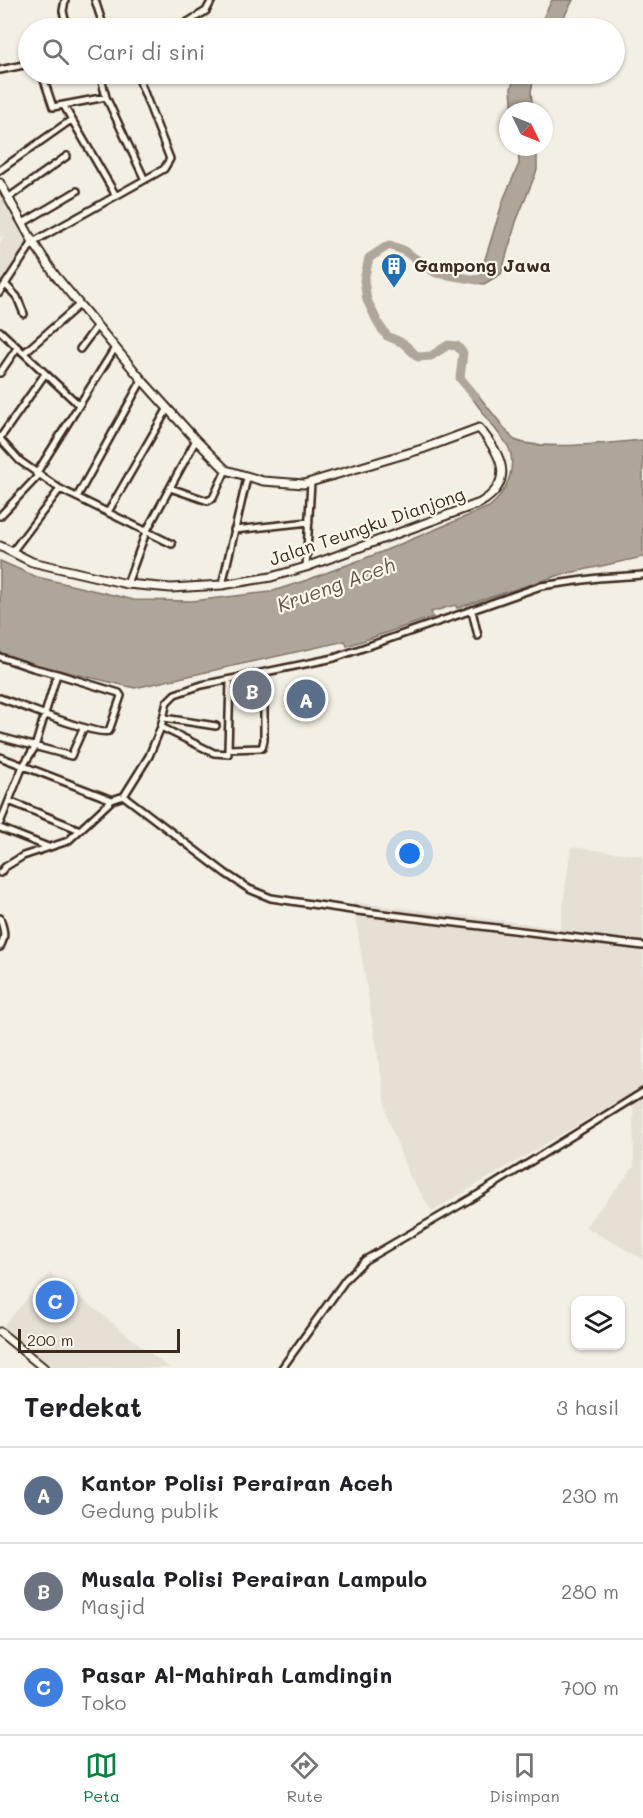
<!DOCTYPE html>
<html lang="id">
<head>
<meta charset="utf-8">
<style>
  body { margin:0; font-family:Mali,sans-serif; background:#f2f2f2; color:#202124 }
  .controls { position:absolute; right:18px; bottom:18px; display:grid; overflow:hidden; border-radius:12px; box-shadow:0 2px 4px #0004 }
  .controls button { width:54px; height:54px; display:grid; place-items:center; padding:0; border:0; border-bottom:2px solid #e0e0e0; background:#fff; color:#202124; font:30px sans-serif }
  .compass { position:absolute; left:499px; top:102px; width:54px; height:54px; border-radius:50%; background:#fff; box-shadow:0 2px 4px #0004; rotate:133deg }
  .scale { position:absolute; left:18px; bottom:15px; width:162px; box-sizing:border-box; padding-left:6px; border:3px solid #3b2a1e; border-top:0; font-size:16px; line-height:21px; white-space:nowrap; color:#3b2a1e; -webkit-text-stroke:4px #fbf7ec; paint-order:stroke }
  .you { position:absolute; left:410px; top:854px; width:21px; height:21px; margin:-15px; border:4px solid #fff; border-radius:50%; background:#1a73e8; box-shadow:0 0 0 9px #1a73e833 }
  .badge { display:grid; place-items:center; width:39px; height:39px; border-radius:50%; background:#0b8043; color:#fff; font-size:20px; font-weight:700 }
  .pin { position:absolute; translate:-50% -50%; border:3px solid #fff; box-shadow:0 2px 6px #0006 }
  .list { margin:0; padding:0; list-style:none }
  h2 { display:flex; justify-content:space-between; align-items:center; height:78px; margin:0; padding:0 24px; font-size:26px }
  h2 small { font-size:20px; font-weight:400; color:#757577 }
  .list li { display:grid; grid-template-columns:39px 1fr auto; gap:18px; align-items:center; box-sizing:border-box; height:96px; padding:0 24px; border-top:2px solid #e0e0e0 }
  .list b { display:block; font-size:22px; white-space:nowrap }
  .list p { margin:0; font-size:20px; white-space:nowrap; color:#757577 }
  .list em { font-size:20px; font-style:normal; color:#757577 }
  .icon { flex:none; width:33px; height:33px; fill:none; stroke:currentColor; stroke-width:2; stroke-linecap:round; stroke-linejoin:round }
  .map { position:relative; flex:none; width:643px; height:1368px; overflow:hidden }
  .search { position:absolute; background:#fff; box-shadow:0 2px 4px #0004; left:18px; right:18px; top:18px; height:66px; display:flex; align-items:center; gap:15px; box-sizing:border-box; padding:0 21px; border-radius:33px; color:#757577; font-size:22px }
  .sheet { height:366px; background:#fff }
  nav { display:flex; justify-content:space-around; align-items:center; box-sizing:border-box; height:84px; border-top:2px solid #e0e0e0; background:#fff; font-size:16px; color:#757577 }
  nav a { display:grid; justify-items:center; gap:3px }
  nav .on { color:#0b8043 }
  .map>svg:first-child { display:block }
  .built { fill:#e5dfd4 }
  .water { fill:#afa69a; stroke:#817468; stroke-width:1.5 }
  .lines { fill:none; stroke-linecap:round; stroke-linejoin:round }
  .river { stroke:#afa69a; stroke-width:9 }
  .minor-casing { stroke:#3b2a1e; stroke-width:10 }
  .tertiary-casing { stroke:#3b2a1e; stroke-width:11 }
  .minor { stroke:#fbf7ec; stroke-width:5 }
  .tertiary { stroke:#fbf7ec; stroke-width:7 }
  .labels { text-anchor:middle; stroke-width:4.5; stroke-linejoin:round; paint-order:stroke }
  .poi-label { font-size:18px; font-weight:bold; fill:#3b2a1e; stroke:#fbf7ec; text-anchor:start }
  .street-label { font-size:18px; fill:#3b2a1e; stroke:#fbf7ec }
  .water-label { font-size:20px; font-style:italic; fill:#645549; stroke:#fbf7ec }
</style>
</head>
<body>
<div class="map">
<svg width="643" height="1368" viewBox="0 0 643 1368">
  <rect width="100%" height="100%" fill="#f3efe4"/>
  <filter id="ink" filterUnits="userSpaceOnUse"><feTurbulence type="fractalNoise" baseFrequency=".0167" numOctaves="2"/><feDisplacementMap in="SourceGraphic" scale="12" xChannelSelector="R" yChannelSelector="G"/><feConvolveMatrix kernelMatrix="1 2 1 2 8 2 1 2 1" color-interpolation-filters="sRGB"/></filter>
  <g filter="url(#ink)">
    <path class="built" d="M0,192L18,222L14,226L19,224L29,245L0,286V243L6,234L0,238Z
      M571,847L643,856V1259L585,1227L634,1167L633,1092L432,1211L408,1173L388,1118L353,902L560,928Z
      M50,1273L169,1368H53L3,1326Z"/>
    <path class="water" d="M552,0H573L558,28H538Z
      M515,74H535L531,91L533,111H513L511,89Z
      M518,147H537V170L516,222L501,274L484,284L475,283L481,272L504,198L519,164Z
      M471,386L513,439C535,452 615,442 643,440V557L560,575L457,608L455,605L431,612L433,617L347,646L345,641L135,688L46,667L41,669L0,655V561L37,577L134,600L192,601L270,592L307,580L379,553L489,507C506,494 518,467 508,446L466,390Z"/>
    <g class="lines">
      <path class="river" d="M475,396L460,378L463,353L457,346L448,345L431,356L418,357L403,343L387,336L379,325L367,300L364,280L369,258L389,245L403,250L436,273L477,280L488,274"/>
      <g class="minor-casing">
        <path id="minor" d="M65,0L63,11L67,28
          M95,0L104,28
          M178,28L206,11L212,0
          M0,70L28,64
          M42,74L53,107L106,97
          M100,74L106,97L144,178
          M64,106L115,194
          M0,170L71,120
          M8,198L67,156
          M23,223L77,191
          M5,284L17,297L24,314
          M0,292L33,242L164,169L170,159L137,74
          M0,331L79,405
          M80,349L97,326
          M24,353L79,305
          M0,373L17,348
          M0,438L45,374
          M0,439L20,461L60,489L172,544
          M36,474L115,348
          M170,488L208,501L213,498L226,470
          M77,497L142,380
          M108,512L168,408
          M0,516L39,475
          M234,530L309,522
          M12,552L60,489
          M306,567L311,482
          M127,584L146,532L196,440
          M222,585L247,478
          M472,611L478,636
          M0,657L33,668L57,674
          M0,698C18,704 98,737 109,731L121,696L119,693L57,674L35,747L23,766L0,823
          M164,718L216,726
          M161,727L214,753L228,754V749L262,748L264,740V673
          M0,737L71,756L83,729
          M228,749L230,680
          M0,757L112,800L68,841L23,856L5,867L0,873
          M124,796L225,873L249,889L271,898L358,911L643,946
          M112,800L124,796L149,756L161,727L167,702L175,694L202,685L334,658L541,586L598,578L643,575
          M9,801L80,830
          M0,828L48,847
          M0,918C4,930 6,936 0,947
          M282,1368L346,1279L365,1260L477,1195L643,1092"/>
      </g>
      <g class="tertiary-casing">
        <path id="tertiary" d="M0,183L33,242L55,275L142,380L196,440L226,470L263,481L304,484L422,449L479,428C500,453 517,481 480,503L306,567L271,577L222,585L171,588L127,584L32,562L0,546
          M0,1332L44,1368"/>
      </g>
      <use href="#minor" class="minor"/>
      <use href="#tertiary" class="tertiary"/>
    </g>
  </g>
  <defs>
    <g id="building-pin" transform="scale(1.35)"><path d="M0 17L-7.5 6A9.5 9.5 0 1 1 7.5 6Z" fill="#1f6fb2" stroke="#fbf7ec"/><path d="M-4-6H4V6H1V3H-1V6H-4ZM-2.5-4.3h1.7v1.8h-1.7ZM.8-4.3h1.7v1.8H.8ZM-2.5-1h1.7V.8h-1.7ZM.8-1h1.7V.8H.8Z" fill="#fff"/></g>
  </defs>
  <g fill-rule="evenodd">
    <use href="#building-pin" x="394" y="266"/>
  </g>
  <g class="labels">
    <g class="poi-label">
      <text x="414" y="272">Gampong Jawa</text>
    </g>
    <g class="street-label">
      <text transform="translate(367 527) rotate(-19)" y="6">Jalan Teungku Dianjong</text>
    </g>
    <g class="water-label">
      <text transform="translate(336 585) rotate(-20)" y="7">Krueng Aceh</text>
    </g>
  </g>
</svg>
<div class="controls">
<button><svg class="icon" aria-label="layers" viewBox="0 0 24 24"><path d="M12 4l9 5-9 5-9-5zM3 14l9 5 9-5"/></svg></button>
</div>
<svg class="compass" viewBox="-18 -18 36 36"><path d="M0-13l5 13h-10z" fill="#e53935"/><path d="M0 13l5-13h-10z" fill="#757577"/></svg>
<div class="scale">200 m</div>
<div class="you"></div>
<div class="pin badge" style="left:306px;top:699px;background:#5c6f8a">A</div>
<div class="pin badge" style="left:252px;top:690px;background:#6b7280">B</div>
<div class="pin badge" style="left:55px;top:1300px;background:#3f7fe0">C</div>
<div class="search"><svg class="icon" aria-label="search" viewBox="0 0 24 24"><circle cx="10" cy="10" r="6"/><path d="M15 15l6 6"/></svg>Cari di sini</div>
</div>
<section class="sheet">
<h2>Terdekat<small>3 hasil</small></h2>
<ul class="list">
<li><span class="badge" style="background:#5c6f8a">A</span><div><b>Kantor Polisi Perairan Aceh</b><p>Gedung publik</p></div><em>230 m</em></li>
<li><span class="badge" style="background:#6b7280">B</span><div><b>Musala Polisi Perairan Lampulo</b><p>Masjid</p></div><em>280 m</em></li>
<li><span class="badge" style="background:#3f7fe0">C</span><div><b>Pasar Al-Mahirah Lamdingin</b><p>Toko</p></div><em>700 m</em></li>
</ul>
</section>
<nav>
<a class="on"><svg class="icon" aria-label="map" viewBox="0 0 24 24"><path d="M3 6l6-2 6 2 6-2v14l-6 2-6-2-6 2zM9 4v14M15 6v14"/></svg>Peta</a>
<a><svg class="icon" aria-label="directions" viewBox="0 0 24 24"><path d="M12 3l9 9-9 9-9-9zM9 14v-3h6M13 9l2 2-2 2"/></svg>Rute</a>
<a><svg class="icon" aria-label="saved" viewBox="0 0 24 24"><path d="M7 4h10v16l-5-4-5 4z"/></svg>Disimpan</a>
</nav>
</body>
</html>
